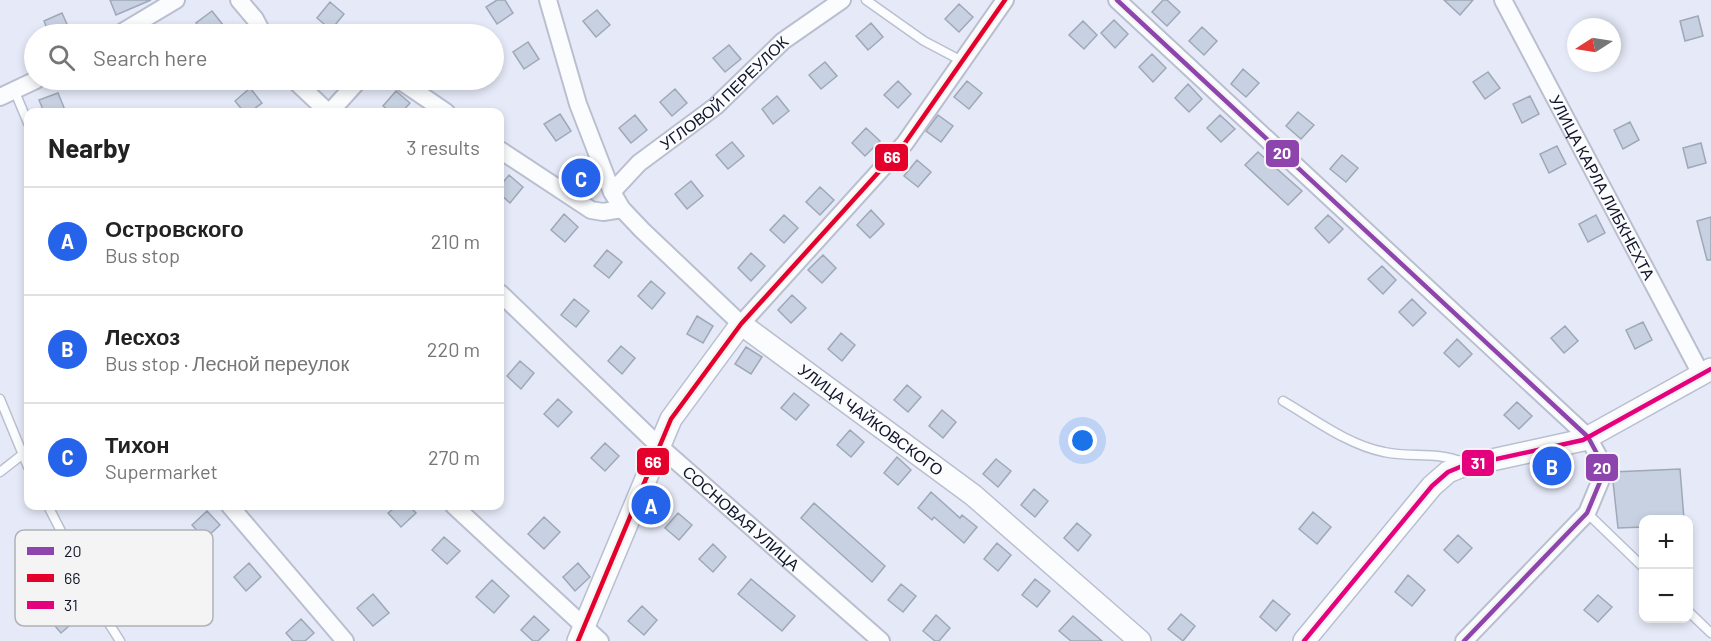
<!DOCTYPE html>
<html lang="en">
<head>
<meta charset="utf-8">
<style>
  body { margin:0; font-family:Barlow,sans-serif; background:#f6f6f6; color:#222 }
  .controls { position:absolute; right:18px; bottom:18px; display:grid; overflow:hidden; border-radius:12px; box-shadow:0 3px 9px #0003 }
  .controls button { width:54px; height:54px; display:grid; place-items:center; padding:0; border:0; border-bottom:2px solid #e0e0e0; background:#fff; color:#222; font:30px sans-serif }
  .compass { position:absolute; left:1567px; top:18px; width:54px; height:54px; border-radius:50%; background:#fff; box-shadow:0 3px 9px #0003; rotate:258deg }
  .you { position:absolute; left:1083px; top:441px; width:21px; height:21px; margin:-15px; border:4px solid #fff; border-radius:50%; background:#1a73e8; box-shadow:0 0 0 9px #1a73e833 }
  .badge { display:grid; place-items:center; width:39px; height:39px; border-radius:50%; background:#2563eb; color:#fff; font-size:20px; font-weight:700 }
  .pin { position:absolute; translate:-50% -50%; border:3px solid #fff; box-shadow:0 2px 6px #0006 }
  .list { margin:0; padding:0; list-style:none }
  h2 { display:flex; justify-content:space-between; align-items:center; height:78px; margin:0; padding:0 24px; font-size:26px }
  h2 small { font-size:20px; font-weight:400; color:#767676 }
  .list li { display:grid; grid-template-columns:39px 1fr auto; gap:18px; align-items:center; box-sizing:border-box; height:108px; padding:0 24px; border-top:2px solid #e0e0e0 }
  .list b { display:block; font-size:22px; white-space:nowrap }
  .list p { margin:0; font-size:20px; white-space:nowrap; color:#767676 }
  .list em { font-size:20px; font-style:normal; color:#767676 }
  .icon { flex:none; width:33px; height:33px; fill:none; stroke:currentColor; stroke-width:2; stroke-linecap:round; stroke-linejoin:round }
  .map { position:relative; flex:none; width:1711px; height:641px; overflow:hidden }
  .search { position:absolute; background:#fff; box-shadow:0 3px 9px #0003; left:24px; top:24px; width:480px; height:66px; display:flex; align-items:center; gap:15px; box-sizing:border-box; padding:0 21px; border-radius:33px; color:#767676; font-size:22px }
  .panel { position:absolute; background:#fff; box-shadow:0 3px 9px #0003; left:24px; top:108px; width:480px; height:402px; border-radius:12px }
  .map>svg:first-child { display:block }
  .building { fill:#c7d1e1; stroke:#9ea8b7; stroke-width:1.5 }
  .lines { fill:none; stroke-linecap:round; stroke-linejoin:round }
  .service-casing { stroke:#babfd0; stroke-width:11 }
  .minor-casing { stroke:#babfd0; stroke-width:20 }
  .tertiary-casing { stroke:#babfd0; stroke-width:24 }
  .service { stroke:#fbfcfe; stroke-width:8 }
  .minor { stroke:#fbfcfe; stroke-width:16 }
  .tertiary { stroke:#fbfcfe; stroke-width:21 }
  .bus-1-casing { stroke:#f4f4f4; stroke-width:9 }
  .bus-2-casing { stroke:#f4f4f4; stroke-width:9 }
  .bus-3-casing { stroke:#f4f4f4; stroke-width:9 }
  .bus-1 { stroke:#8e44ad; stroke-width:4.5 }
  .bus-2 { stroke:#e4002b; stroke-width:4.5 }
  .bus-3 { stroke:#e5007d; stroke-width:4.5 }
  .labels { text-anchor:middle; stroke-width:4.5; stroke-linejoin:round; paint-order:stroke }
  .street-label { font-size:16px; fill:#10152a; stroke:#f4f4f4 }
  .key { fill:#f4f4f4; stroke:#b0b1b7; stroke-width:1.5 }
  .key-label { font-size:16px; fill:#10152a }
  .line-badge { stroke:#f4f4f4; stroke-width:2 }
  .badge-label { font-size:16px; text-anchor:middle; font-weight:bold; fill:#fff }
</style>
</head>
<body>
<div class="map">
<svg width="1711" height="641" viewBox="0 0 1711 641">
  <rect width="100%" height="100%" fill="#e6eaf8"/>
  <path class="building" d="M110,0H151L116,15Z
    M497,0H505L513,13L497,24L486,7Z
    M1163,0H1167L1180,12L1167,26L1152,12Z
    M1444,0H1473L1460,15Z
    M330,2L344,14L331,30L317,18Z
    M959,4L973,17L959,32L945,19Z
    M597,10L610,25L596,37L583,21Z
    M212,11L223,25L212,34H205L196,23Z
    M62,13L70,31L49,34L44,21Z
    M1698,16L1703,36L1685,41L1680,21Z
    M1114,20L1128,34L1115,48L1101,33Z
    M1083,21L1097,35L1084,49L1069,35Z
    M871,23L883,37L868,50L856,36Z
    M1202,27L1217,41L1204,55L1189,41Z
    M528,42L539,59L524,69L513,52Z
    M729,45L741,59L725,72L713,58Z
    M1152,54L1166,68L1153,82L1139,67Z
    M825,62L837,76L821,89L809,75Z
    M1243,69L1259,83L1246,97L1231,84Z
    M1488,72L1500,88L1485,99L1473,82Z
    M898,81L911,94L898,108L884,95Z
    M967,81L982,93L969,109L954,97Z
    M1188,84L1202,99L1189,112L1175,98Z
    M250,88L262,103L250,112H244L235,101Z
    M675,89L687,103L672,116L660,102Z
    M396,91L410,103L402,112H391L383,106Z
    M58,93L65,110L44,112L39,100Z
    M777,96L789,111L773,124L762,109Z
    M1530,96L1539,114L1522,123L1513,104Z
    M1298,112L1314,125L1301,139L1286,126Z
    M560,114L571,131L556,141L544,124Z
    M635,115L647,130L631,143L619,128Z
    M938,115L953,126L941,142L926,131Z
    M1220,115L1235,129L1221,142L1207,128Z
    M1630,122L1639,140L1623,149L1614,130Z
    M866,128L880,141L865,156L852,143Z
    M732,142L744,156L728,169L716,155Z
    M1701,143L1706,163L1688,168L1683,148Z
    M1557,146L1566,164L1549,173L1540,154Z
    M1258,152L1302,191L1288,205L1245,165Z
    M1342,155L1358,168L1346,182L1330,169Z
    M579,159L592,169L597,182L587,195L563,179Z
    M917,160L931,172L918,187L904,176Z
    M509,175L523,187L510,203L500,194V186Z
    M691,181L703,196L687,209L675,194Z
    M820,187L834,200L820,215L806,202Z
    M871,210L884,224L870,238L857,225Z
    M564,214L578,227L565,242L551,230Z
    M784,215L798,228L784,243L770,230Z
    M1328,215L1343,229L1329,243L1315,228Z
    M1596,215L1605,233L1588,242L1579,224Z
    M1711,217V260H1707L1697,221Z
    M607,250L622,262L609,278L594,266Z
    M751,253L765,266L751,281L738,268Z
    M823,255L836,268L822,283L808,270Z
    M1382,266L1396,280L1383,294L1368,279Z
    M651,281L665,293L652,309L638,296Z
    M792,295L806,308L791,323L778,310Z
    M574,299L589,311L576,327L561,315Z
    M1412,299L1426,313L1413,326L1399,312Z
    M697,316L713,326L703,343L687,334Z
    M1643,322L1652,340L1635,349L1626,330Z
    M1565,326L1578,341L1564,353L1551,338Z
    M841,333L855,345L842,361L828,349Z
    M1457,339L1472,354L1459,367L1444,353Z
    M621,346L635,358L622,374L608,361Z
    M746,347L762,357L751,374L735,364Z
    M520,361L534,373L521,389L507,376Z
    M907,385L921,397L908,412L894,400Z
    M794,393L809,405L796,420L781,408Z
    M558,399L572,412L558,427L544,414Z
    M1517,402L1532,416L1519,429L1504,415Z
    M942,410L956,422L943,438L929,426Z
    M850,430L864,442L851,457L837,445Z
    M605,443L619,456L605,471L591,458Z
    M897,457L911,470L898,485L884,473Z
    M996,459L1011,471L998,487L983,474Z
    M1680,469L1684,519H1644V527L1618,528L1612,472Z
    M1034,489L1048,501L1035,517L1021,505Z
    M931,492L960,518L962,515L977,527L964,543L934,517L932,520L918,508Z
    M814,503L885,566L872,582L801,518Z
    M397,506H409L416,513L401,527L388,513Z
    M207,511L220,525L205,539L192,525Z
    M1313,512L1331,527L1317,544L1299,529Z
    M678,513L692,525L679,540L665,528Z
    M544,517L560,532L544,549L528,534Z
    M1077,523L1091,535L1078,551L1064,538Z
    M1458,535L1472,548L1458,563L1444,550Z
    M444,537L460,551L447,564L432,550Z
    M997,543L1011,555L998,571L984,559Z
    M713,544L726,557L713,572L699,559Z
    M249,563L261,577L246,591L234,577Z
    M578,563L590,577L575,591L563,577Z
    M1408,575L1425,590L1412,606L1395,592Z
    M751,579L795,616L782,631L738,594Z
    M1035,579L1050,591L1037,607L1022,595Z
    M492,580L509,596L494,613L476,597Z
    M901,584L916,596L903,612L888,600Z
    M373,594L389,613L373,626L357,608Z
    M1598,595L1612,607L1598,622L1584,610Z
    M1273,600L1290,614L1276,631L1260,617Z
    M64,605L76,620L61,633L49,619Z
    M642,606L657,620L644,635L628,621Z
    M1181,614L1195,626L1183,641L1168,629Z
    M936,615L950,628L939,641H935L923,631Z
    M534,616L549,630L538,641H533L521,630Z
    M1073,616L1102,641H1071L1059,631Z
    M301,619L314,633L305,641H293L286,633Z"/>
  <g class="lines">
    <g class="service-casing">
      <path id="service" d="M866,0L924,41L962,61
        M15,92L28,123
        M0,399L28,467
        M1283,401C1314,419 1348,445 1384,452C1411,458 1436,451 1462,462
        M0,472L23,454
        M48,506L108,622L120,641
        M1587,513L1644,568
        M1688,611L1711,633"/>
    </g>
    <g class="minor-casing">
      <g id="minor">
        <path d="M239,0L255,19L263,34"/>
        <path d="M548,0L578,104L612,192L622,209L642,230L741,324L905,143L1005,0"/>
        <path d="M1117,0L1588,437L1602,463V477L1587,513L1464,641"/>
        <path id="s1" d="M1503,0L1701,374"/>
        <path d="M119,34L176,0"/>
        <path d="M294,80L328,112"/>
        <path d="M399,80L446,112"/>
        <path d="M0,97L36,80"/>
        <path d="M330,112L359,80"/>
        <path d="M500,150L591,210L603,212L622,209"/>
        <path id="s2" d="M612,192L639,163L716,106L783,41L842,0"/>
        <path id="s3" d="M500,293L658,445L881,641"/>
        <path d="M230,506L345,641"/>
        <path d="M454,506L600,641"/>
      </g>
    </g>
    <g class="tertiary-casing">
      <g id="tertiary">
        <path id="s4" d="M578,641L671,419L741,324L973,495L1140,641"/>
        <path d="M1304,641L1432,486L1448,472L1460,467L1583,440L1711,369"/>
      </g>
    </g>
    <use href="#service" class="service"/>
    <use href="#minor" class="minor"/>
    <use href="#tertiary" class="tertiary"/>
    <g class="bus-1-casing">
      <path id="bus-1" d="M1117,0L1588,437L1602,463V477L1587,513L1464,641"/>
    </g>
    <g class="bus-2-casing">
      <path id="bus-2" d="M578,641L671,419L741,324L905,143L1005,0"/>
    </g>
    <g class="bus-3-casing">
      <path id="bus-3" d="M1304,641L1432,486L1448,472L1460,467L1583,440L1711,369"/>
    </g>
    <use href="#bus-1" class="bus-1"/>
    <use href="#bus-2" class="bus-2"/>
    <use href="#bus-3" class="bus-3"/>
  </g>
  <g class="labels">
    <g class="street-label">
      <text dy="6" stroke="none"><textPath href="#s2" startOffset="150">УГЛОВОЙ ПЕРЕУЛОК</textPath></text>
      <text dy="6" stroke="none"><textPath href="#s1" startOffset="212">УЛИЦА КАРЛА ЛИБКНЕХТА</textPath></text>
      <text dy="6" stroke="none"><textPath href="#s4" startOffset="520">УЛИЦА ЧАЙКОВСКОГО</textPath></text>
      <text dy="6" stroke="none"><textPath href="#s3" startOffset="330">СОСНОВАЯ УЛИЦА</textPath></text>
    </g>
  </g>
  <rect x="15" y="530" width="198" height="96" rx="9" class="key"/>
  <rect x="27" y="547" width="27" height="8" fill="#8e44ad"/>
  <rect x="27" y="574" width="27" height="8" fill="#e4002b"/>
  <rect x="27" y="601" width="27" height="8" fill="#e5007d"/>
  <g class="key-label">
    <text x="64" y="557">20</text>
    <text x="64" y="584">66</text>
    <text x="64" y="611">31</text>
  </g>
  <g class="line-badge">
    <rect x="1265" y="139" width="35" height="29" rx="6" fill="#8e44ad"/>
    <rect x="874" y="143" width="35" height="29" rx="6" fill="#e4002b"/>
    <rect x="636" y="447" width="34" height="29" rx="6" fill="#e4002b"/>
    <rect x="1461" y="449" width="34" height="28" rx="6" fill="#e5007d"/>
    <rect x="1585" y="453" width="34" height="29" rx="6" fill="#8e44ad"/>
  </g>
  <g class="badge-label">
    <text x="1282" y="159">20</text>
    <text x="892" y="163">66</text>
    <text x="653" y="468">66</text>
    <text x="1478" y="469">31</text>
    <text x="1602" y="474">20</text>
  </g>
</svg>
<div class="controls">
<button>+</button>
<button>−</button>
</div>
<svg class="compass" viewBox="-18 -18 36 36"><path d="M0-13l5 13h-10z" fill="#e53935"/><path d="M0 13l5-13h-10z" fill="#767676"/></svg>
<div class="you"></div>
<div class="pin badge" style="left:651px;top:505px">A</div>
<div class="pin badge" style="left:1552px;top:466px">B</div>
<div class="pin badge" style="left:581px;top:178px">C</div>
<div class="search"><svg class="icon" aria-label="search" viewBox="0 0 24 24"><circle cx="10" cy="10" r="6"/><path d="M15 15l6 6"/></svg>Search here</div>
<section class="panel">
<h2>Nearby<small>3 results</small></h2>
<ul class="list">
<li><span class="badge">A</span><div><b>Островского</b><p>Bus stop</p></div><em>210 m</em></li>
<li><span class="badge">B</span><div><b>Лесхоз</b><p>Bus stop · Лесной переулок</p></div><em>220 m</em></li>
<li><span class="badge">C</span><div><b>Тихон</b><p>Supermarket</p></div><em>270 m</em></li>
</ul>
</section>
</div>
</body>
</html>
